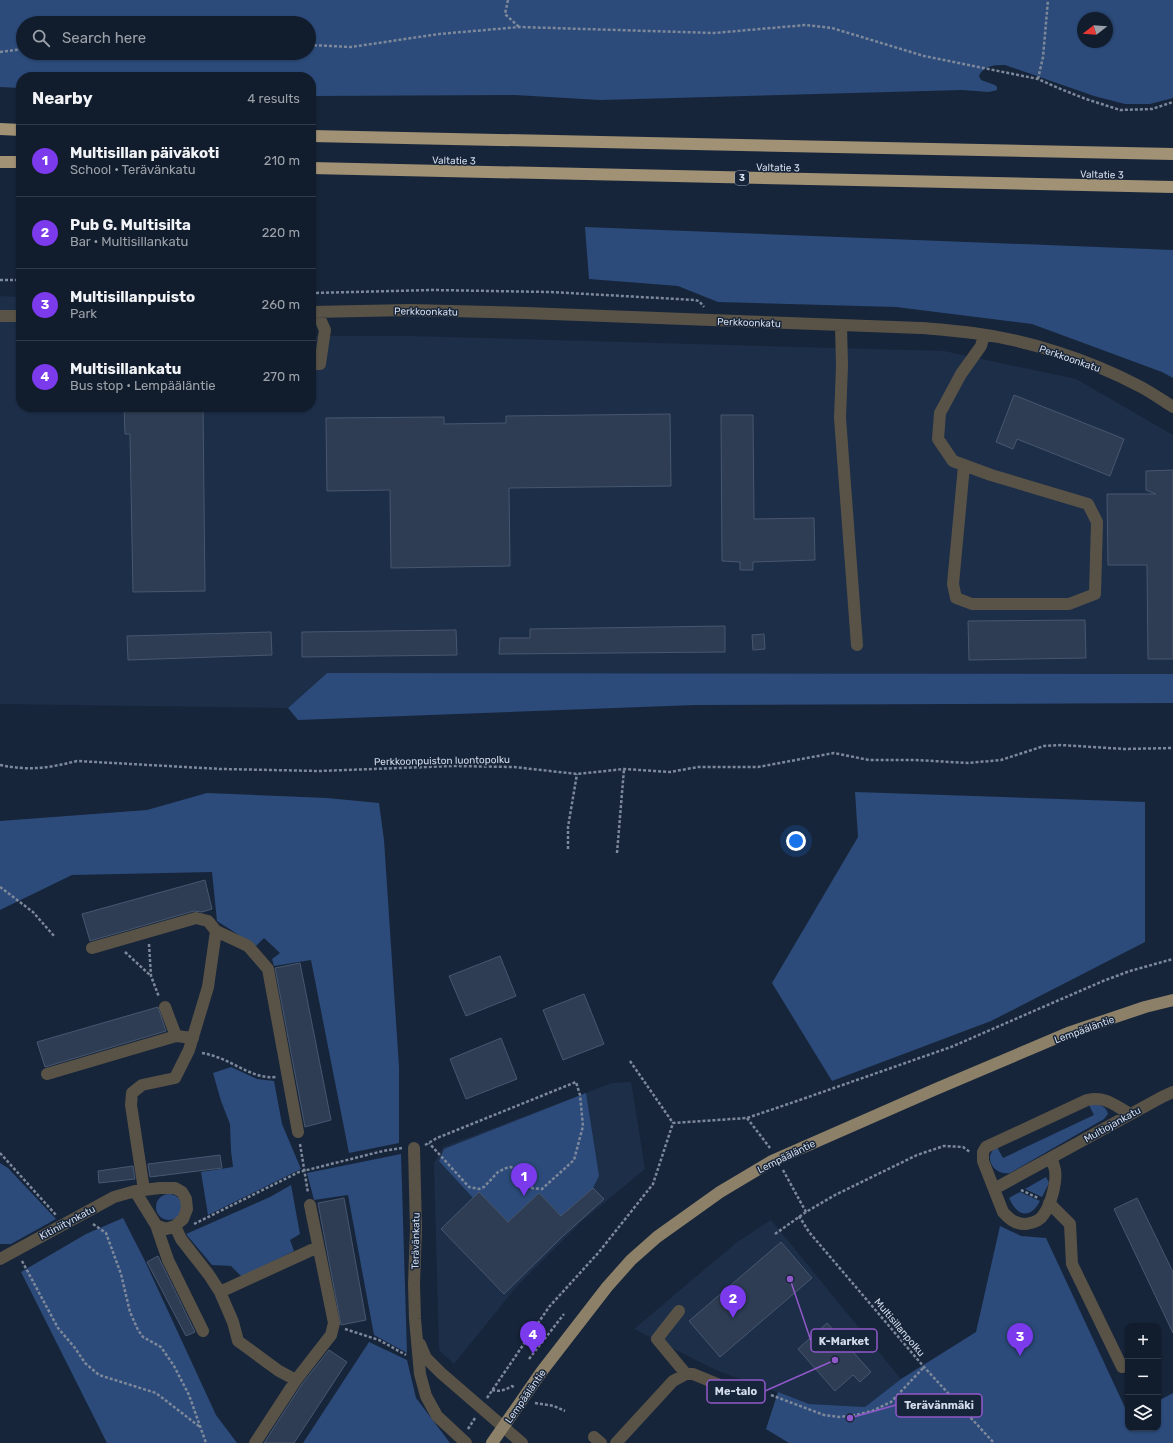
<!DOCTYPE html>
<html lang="en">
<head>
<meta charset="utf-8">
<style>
  body { margin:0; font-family:Rubik,sans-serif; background:#1a2534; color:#f1f3f6 }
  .controls { position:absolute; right:12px; bottom:12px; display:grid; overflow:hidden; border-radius:8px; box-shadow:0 1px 3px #0004 }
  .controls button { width:36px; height:36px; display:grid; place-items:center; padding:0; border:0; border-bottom:1px solid #303a48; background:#111c2c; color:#f1f3f6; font:20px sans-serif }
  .compass { position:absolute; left:1077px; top:12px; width:36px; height:36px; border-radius:50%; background:#111c2c; box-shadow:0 1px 3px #0004; rotate:253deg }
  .you { position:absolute; left:796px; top:841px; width:14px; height:14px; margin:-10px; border:3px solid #fff; border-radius:50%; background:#1a73e8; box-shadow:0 0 0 6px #1a73e833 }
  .badge { display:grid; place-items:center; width:26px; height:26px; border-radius:50%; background:#7c3aed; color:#fff; font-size:13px; font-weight:700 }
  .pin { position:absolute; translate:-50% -33px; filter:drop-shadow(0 1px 2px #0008) }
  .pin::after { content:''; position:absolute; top:21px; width:14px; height:12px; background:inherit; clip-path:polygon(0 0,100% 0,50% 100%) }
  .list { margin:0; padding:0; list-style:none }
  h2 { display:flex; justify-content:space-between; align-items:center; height:52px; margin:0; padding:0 16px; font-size:17px }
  h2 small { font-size:13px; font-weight:400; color:#9ca1a9 }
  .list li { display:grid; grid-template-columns:26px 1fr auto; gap:12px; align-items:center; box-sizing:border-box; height:72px; padding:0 16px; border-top:1px solid #303a48 }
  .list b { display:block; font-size:15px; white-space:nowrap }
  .list p { margin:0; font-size:13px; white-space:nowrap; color:#9ca1a9 }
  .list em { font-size:13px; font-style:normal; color:#9ca1a9 }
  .icon { flex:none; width:22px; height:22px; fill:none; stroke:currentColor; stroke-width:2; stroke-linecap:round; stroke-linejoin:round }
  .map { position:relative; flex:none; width:1173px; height:1443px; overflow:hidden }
  .search { position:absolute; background:#111c2c; box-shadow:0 1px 3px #0004; left:16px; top:16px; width:300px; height:44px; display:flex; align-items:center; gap:10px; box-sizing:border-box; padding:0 14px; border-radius:22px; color:#9ca1a9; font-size:15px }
  .panel { position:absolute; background:#111c2c; box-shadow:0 1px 3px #0004; left:16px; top:72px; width:300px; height:340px; border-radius:16px }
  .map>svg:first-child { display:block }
  .built { fill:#1d2e48 }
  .green { fill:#2c4b7a; fill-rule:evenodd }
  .building { fill:#2e3d53; stroke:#47576f }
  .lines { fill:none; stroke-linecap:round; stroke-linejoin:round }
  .path { stroke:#7d889a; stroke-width:2.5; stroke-dasharray:3 2; stroke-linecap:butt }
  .minor { stroke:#595347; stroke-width:12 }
  .major { stroke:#8d8068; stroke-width:12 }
  .highway { stroke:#a19175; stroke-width:12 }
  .labels { text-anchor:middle; stroke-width:3; stroke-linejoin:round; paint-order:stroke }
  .shield { fill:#17253a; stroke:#9ba5b6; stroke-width:1 }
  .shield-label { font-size:9px; font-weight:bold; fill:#d3dceb }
  .street-label { font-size:10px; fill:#d3dceb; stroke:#17253a }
  .leader { fill:none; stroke:#9158ca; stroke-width:1.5 }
  .callout-dot { fill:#9158ca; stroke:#17253a; stroke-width:1.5 }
  .callout { fill:#17253a; stroke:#9158ca; stroke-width:1.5 }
  .callout-label { font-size:11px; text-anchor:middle; font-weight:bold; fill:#d3dceb }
</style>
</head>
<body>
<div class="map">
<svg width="1173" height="1443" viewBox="0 0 1173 1443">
  <rect width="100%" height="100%" fill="#17253a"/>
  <path class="built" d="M0,296L21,297V407H311V336H409L944,351L1076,379L1173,435V674L327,673L288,708L0,704Z
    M631,1082L645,1169L580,1223L517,1286L454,1364L439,1350L434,1163L443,1147L612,1083Z
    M771,1220L901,1379L865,1407L809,1404L716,1370L634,1329L736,1243Z"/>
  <path class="green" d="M0,0H1173V98L1150,104H1125L1094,96L1005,65C995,65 984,65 979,76L981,80L995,85L997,87V90L989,92L962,90L600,100L515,95L311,96V77H21V88L0,87ZM1083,18H1107V42H1083ZM23,23H309V53H23Z
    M585,227L1173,250V378L1162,372L1032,324L896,307L718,302L678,286L589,279Z
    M327,673L1173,674V703L695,705L298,720L288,708Z
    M855,792L1145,802V942L991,1021L832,1081L772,983L858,837Z
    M207,793L327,798L379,803L384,840L399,1067V1143L349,1153L311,960L274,966L272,959L280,953L264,938L256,946L217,921L212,872L72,875L0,910V821L147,810Z
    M231,1067L257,1079L274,1081L282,1124L301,1169L208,1215L201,1172L233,1167L231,1151L230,1124L221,1101L213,1073Z
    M586,1093L599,1176L593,1188L561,1216L539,1193L508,1222L479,1192L473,1198L439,1161L444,1149Z
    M1096,1104C1103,1106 1106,1107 1108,1114L1104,1119L1010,1173C993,1176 982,1156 997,1147L1003,1158L1094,1115L1089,1105Z
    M401,1154L407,1353L374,1335L348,1195L314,1200L307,1173Z
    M0,1163L8,1168L56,1219L11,1244H0Z
    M1046,1177L1049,1183L1042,1197L1025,1189Z
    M291,1185L300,1234L290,1240L294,1251L242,1277L231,1266L212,1265L186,1234L270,1197Z
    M1020,1192L1040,1201C1030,1220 1017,1216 1009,1198Z
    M156 1207a13 13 0 1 1 26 0a13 13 0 1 1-26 0Z
    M123,1218L144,1259L216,1415L237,1443H107L21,1272L86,1234Z
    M1000,1226L1021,1236L1046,1238L1128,1414V1428H1158V1401L1173,1393V1443H789L766,1429L778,1392L809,1404L865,1407L901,1379L976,1332Z
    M369,1342L407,1360L416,1398L450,1443H303Z"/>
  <path class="building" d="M1014,395L1124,439L1110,476L1017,439L1013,449L996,442Z
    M124,407H203L205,591L133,592L130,434H125Z
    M670,414L671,486L509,488L510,566L391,568L390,490L327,491L326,418L444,417V424L506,423V416Z
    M721,415H753L754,519L814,518L815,560L753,562V570H740V562L722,561Z
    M1173,470V659H1148L1147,565H1108L1107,494H1156L1146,490V471Z
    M1085,620L1086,658L969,660L968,621Z
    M725,626V652L499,654L500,638H530V629Z
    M456,630L457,655L302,657V632Z
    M271,632L272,655L128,660L127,636Z
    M764,634L765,649L753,650L752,635Z
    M205,880L212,909L202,912L194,911L90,941L82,914Z
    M500,956L516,996L466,1016L449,976Z
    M300,963L331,1120L305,1127L275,968Z
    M584,994L604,1044L563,1060L543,1010Z
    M158,1007L166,1031L45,1067L37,1042Z
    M501,1038L517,1079L466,1099L450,1059Z
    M220,1155L222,1168L150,1177L148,1164Z
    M133,1166L135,1179L99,1183L98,1171Z
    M593,1188L604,1199L563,1236L504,1294L441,1229L479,1192L508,1222L539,1193L561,1216Z
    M344,1198L366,1320L341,1325L318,1203Z
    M1137,1198L1173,1272V1333L1114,1209Z
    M781,1242L812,1278L720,1357L689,1321Z
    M158,1256L195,1332L186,1336L147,1262Z
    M827,1323L871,1372L860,1382L853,1375L835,1391L798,1349Z
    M329,1350L347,1362L294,1443H264L302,1384Z"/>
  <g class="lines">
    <path class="path" d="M508,0L505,14L519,27
      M309,45L351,47L439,34L520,27L714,33L806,25L832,28L924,56L1038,79L1063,90L1086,99L1120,110L1152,109L1173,102
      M0,52L23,49
      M1038,79L1043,57L1048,0
      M0,280H21
      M311,293L432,290L551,292L695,300L699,301L704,307
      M0,765C30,771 48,768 77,761L221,769L320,771L453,766L514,767L577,774L624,769L670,772L698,767H758L834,753L869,760H916L968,763L1001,760L1044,746L1061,745L1124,749L1173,748
      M568,849V827L577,774
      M617,853L624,769
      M0,887L33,912L54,936
      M149,944L151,976L159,997
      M125,952L151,976
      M202,1053C207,1054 212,1055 217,1057C237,1064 254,1079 276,1077
      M630,1061L673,1123
      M747,1118L770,1148
      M300,1144L308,1193
      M425,1145L437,1138L576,1082L580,1095L583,1126L574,1160L542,1189L532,1188L511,1167L506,1168L498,1172L484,1187L479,1189L469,1187L429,1143
      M0,1153L56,1215
      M783,1170L806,1212
      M1021,1190L1038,1198
      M799,1216L809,1232L924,1367L994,1443
      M93,1224L106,1233L121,1274L130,1312L138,1330L143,1337L161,1347L174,1366L189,1395L206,1443
      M194,1224L299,1172L383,1151L402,1148
      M775,1234L806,1212L835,1195L917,1155L944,1146L963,1147L970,1152
      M22,1261L58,1328L75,1348L85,1363L99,1375L156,1393L200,1427
      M345,1329L379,1340L406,1355
      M529,1359L564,1314
      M492,1390C500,1392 505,1390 512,1386L515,1388
      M771,1395L824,1415L839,1417L856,1415L872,1411L891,1402L924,1367
      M487,1398L549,1307L599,1252L653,1184L673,1123L747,1118L794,1102L951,1047L1103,981L1130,971L1173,959
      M535,1403L554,1406L565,1411
      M468,1429L475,1418"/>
    <path class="minor" d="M311,312L410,310L526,313L921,328C939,329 956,331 973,333C1028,340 1090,360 1139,386C1151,392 1162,400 1173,407
      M0,316H21
      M841,325L842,366L840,418L857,645
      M311,364H320L325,330L317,312
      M964,466L953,584L956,598L972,604H1069L1095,594L1097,522L1088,504L991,475L953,461L938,439L940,413L961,374L981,346L984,335
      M216,931L248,946L268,969L298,1132
      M92,948L196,918L208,921L216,931L208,987L189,1050L175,1078L142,1085L132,1093L131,1105L144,1190
      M165,1007L176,1036
      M47,1074L176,1036L193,1038
      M414,1148L416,1229L414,1284L415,1319L420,1374L426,1396L437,1416L466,1443
      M1051,1158C1053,1162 1054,1166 1055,1170C1057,1182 1051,1204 1044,1214C1040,1221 1033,1223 1026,1224C1016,1225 1009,1219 1003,1212L983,1161V1152L986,1147L1087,1100C1106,1096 1114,1105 1130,1114
      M994,1189L1162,1097L1173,1092
      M1049,1203L1070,1224L1072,1264L1122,1367
      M156,1225L168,1260L203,1331
      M175,1226L181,1239L209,1275L220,1292L233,1322L238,1341L279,1371L296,1380L331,1335L334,1323L310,1205
      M0,1259L114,1197L135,1191L160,1188H175L182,1192L186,1199L187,1209L183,1219L175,1226L166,1229L156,1225L135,1191
      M220,1292L318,1247
      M679,1311L657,1339L686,1374
      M420,1344L426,1358L441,1373L522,1443
      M594,1437L601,1443
      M255,1443L296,1380
      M616,1443L673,1381L686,1374H693L749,1397L759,1390"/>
    <path class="major" d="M492,1443L542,1371L607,1287L631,1260L657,1237L720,1192L772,1161L936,1089L1068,1033L1145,1007L1173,1000"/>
    <path class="highway" d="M0,129L21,130
      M311,136L1173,154
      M0,162H21
      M311,168L1173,187"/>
  </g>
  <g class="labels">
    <rect class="shield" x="735" y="171" width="14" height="14" rx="3"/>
    <g class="shield-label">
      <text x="742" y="181">3</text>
    </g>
    <g class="street-label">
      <text transform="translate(454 160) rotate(1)" y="4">Valtatie 3</text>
      <text transform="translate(778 167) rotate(1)" y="4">Valtatie 3</text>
      <text transform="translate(1102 174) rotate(1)" y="4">Valtatie 3</text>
      <text transform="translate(426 311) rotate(1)" y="4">Perkkoonkatu</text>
      <text transform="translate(749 322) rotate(2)" y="4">Perkkoonkatu</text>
      <text transform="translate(1070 358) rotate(19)" y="4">Perkkoonkatu</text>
      <text transform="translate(442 760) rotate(-1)" y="4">Perkkoonpuiston luontopolku</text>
      <text transform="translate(1084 1029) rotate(-20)" y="4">Lempääläntie</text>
      <text transform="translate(1112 1124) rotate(-29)" y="4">Multiojankatu</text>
      <text transform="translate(786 1156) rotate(-26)" y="4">Lempääläntie</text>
      <text transform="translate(67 1222) rotate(-28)" y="4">Kitiniitynkatu</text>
      <text transform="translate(415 1241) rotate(-89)" y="4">Terävänkatu</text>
      <text transform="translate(900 1327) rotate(50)" y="4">Multisillanpolku</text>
      <text transform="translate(525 1396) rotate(-55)" y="4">Lempääläntie</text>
    </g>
  </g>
  <path class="leader" d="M790 1279L811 1341M835 1360L765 1391M850 1418L896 1405"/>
  <g class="callout-dot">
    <circle cx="790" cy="1279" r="4"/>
    <circle cx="835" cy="1360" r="4"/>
    <circle cx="850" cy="1418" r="4"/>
  </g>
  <g class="callout">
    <rect x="811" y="1329" width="66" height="23" rx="4"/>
    <rect x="707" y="1380" width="58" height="23" rx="4"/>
    <rect x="896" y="1394" width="86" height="23" rx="4"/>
  </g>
  <g class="callout-label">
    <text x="844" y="1345">K-Market</text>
    <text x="736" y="1395">Me-talo</text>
    <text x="939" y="1409">Terävänmäki</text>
  </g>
</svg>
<div class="controls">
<button>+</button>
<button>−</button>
<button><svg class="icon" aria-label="layers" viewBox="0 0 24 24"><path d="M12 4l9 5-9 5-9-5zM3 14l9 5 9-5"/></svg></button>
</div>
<svg class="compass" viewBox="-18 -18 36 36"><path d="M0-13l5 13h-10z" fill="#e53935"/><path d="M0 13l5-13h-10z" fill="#9ca1a9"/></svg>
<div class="you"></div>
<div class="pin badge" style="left:524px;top:1196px">1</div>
<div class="pin badge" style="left:733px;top:1318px">2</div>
<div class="pin badge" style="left:1020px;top:1356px">3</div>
<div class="pin badge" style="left:533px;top:1354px">4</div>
<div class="search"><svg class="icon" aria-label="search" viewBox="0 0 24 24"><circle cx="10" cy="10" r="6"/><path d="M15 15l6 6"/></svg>Search here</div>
<section class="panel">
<h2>Nearby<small>4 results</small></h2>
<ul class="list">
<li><span class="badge">1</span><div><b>Multisillan päiväkoti</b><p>School · Terävänkatu</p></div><em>210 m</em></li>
<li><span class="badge">2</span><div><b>Pub G. Multisilta</b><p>Bar · Multisillankatu</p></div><em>220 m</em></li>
<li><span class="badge">3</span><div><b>Multisillanpuisto</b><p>Park</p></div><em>260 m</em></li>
<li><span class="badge">4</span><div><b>Multisillankatu</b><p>Bus stop · Lempääläntie</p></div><em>270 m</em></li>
</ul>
</section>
</div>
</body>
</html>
